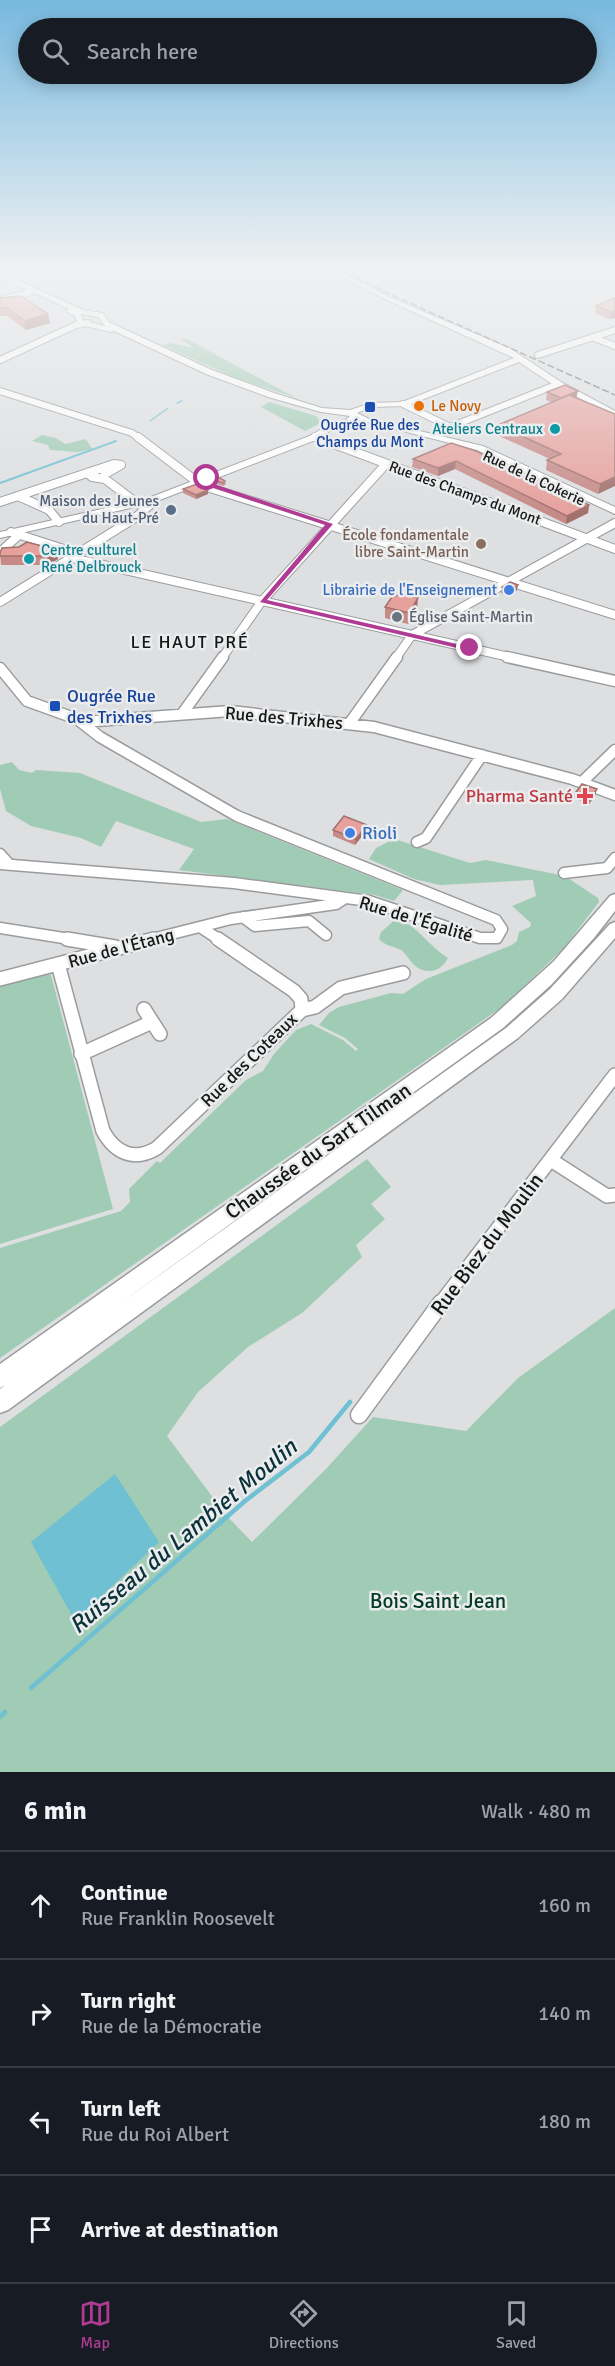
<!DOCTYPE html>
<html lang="en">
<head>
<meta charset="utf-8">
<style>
  body { margin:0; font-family:Signika,sans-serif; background:#20242c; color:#f1f3f6 }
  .stop { position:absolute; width:18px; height:18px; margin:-14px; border:4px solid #b03b94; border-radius:50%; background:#fff }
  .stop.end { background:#b03b94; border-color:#fff; box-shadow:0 2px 6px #0008 }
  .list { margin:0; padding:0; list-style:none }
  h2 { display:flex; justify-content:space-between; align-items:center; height:78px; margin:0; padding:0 24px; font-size:26px }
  h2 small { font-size:20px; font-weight:400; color:#9ea1a6 }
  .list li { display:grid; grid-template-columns:39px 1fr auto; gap:18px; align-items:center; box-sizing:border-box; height:108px; padding:0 24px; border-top:2px solid #363941 }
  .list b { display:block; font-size:22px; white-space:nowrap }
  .list p { margin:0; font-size:20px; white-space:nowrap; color:#9ea1a6 }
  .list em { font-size:20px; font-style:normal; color:#9ea1a6 }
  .icon { flex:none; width:33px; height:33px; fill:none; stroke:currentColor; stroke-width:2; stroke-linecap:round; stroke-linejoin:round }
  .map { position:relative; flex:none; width:615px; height:1772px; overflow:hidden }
  .search { position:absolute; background:#171b24; box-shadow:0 3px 15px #0003; left:18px; right:18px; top:18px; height:66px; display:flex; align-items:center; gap:15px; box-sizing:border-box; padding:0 21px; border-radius:33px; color:#9ea1a6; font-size:22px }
  .sheet { height:510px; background:#171b24 }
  nav { display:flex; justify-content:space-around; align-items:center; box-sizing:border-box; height:84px; border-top:2px solid #363941; background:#171b24; font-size:16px; color:#9ea1a6 }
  nav a { display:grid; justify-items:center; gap:3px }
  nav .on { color:#b03b94 }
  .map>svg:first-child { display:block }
  .green { fill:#a0cbb5 }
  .water { fill:#6fc0d2 }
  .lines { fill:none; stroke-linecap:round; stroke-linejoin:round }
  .stream-far2 { stroke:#6fc0d2; stroke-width:1.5 }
  .stream-far1 { stroke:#6fc0d2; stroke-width:2 }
  .stream { stroke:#6fc0d2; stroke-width:4.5 }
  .minor-far4-casing { stroke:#9a9b9d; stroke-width:8 }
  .minor-far3-casing { stroke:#9a9b9d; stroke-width:10 }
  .minor-far2-casing { stroke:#9a9b9d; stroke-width:13 }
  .minor-far1-casing { stroke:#9a9b9d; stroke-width:16 }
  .minor-casing { stroke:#9a9b9d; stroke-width:19 }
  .major-casing { stroke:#9a9b9d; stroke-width:2 }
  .highway-casing { stroke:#9a9b9d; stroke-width:3 }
  .minor-far4 { stroke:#fff; stroke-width:6 }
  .minor-far3 { stroke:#fff; stroke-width:8 }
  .minor-far2 { stroke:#fff; stroke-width:10 }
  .minor-far1 { stroke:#fff; stroke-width:13 }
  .minor { stroke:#fff; stroke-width:16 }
  .major { fill:#fff; fill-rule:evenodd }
  .highway { fill:#fff; fill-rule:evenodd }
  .rail { stroke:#68696a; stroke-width:1.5; stroke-dasharray:7 3; stroke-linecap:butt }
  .wall { fill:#c68a87 }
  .shaded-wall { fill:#a1716e }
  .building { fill:#e6a19d; stroke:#a1716e; stroke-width:1.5 }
  .route { fill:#b03b94 }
  .food-dot { fill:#e8710a; stroke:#ebecee; stroke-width:2 }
  .transit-dot { fill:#1a4fb4; stroke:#ebecee; stroke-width:2 }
  .culture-dot { fill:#0f9aa8; stroke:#ebecee; stroke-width:2 }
  .service-dot { fill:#5c6f8a; stroke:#ebecee; stroke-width:2 }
  .education-dot { fill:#8d6e63; stroke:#ebecee; stroke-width:2 }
  .shop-dot { fill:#3f7fe0; stroke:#ebecee; stroke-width:2 }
  .worship-dot { fill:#6b7280; stroke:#ebecee; stroke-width:2 }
  .health-dot { fill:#e0444e; stroke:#ebecee; stroke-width:2 }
  .labels { text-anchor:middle; stroke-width:5; stroke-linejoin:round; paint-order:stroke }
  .far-food-label { font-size:15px; fill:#c56008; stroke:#ebecee; text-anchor:start }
  .far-transit-label { font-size:15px; fill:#164399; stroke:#ebecee }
  .far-culture-label { font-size:15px; fill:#0d838f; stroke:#ebecee; text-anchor:end }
  .far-street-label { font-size:15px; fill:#161717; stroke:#ebecee }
  .far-service-label { font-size:15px; fill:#4e5e75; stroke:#ebecee; text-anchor:end }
  .far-education-label { font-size:15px; fill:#785e54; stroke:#ebecee; text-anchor:end }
  .far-shop-label { font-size:15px; fill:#366cbe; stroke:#ebecee; text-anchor:end }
  .far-worship-label { font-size:15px; fill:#5b616d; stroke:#ebecee; text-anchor:start }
  .far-quarter-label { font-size:18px; letter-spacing:1.5px; fill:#161717; stroke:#ebecee }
  .transit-label { font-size:18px; fill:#164399; stroke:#ebecee; text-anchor:start }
  .street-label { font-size:18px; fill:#161717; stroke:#ebecee }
  .health-label { font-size:18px; fill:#be3a42; stroke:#ebecee; text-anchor:end }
  .shop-label { font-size:18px; fill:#366cbe; stroke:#ebecee; text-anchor:start }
  .near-street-label { font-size:21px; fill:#161717; stroke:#ebecee }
  .near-park-label { font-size:21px; fill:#013b26; stroke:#ebecee }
  .near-water-label { font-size:24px; font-style:italic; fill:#083139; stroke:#ebecee }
</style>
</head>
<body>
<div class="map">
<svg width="615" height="1772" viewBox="0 0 615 1772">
  <rect width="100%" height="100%" fill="#dedfe1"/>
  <path class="green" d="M185,338L296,398L238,379L162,345L170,343L194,348L181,339Z
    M269,402L316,416L321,423L305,431L261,407Z
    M42,435L56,438L65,444L86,439L92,449L78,452L50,450L48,445L32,441Z
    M12,762L19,770L32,773L36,770L80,773L201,822L227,819L403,890L394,901L375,895L179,870L194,849L116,821L101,847L81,838L31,826L6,811L0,789V765Z
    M394,839L470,863L486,860L565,876L598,898L599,902L563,949L502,1007L0,1358V1248L121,1211L130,1202L129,1189L157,1161L160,1163L246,1080L263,1071L274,1054L296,1030L311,1024L343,1040L356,1051L358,1049L345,1038L319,1025L329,1013L339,1007L391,993L403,994L426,979L512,945L517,941L519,932L530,927L531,923L512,906L536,896L533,880L440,885L414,879L369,859L376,848Z
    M396,919C417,924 429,947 448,958C441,972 426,976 413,964C409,960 406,953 401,950C393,946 385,946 379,939L381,932Z
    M47,974L51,975L113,1209L0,1244V986Z
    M367,1159L391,1187L371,1204L385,1219L356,1245L362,1257L302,1313L248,1347L198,1392L167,1436L226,1515L252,1542L326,1469L373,1417L466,1431L518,1378L615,1308V1772H0V1427Z"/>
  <path class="water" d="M115,1474L159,1542L75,1621L31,1542Z"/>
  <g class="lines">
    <path class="stream-far2" d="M177,403L182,401
      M150,421L168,408"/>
    <path class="stream-far1" d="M0,483L116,441"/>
    <path class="stream" d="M31,1688L245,1501L309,1452L350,1402
      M0,1717L5,1712"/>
    <g class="minor-far4-casing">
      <path id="minor-far4" d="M0,300L31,292
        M594,338L615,346
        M538,355L615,330
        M0,360L76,325L88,323
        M0,391L132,433L140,439
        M403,404L450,427L558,384
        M436,432L450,427
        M315,437L319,439"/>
    </g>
    <g class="minor-far3-casing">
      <path id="minor-far3" d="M138,437L192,478L210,488L615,615
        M315,437L615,549
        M87,473L92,477L105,479L138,504
        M18,496L49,510L59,522
        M0,502L114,464L121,465L105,474
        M11,532L79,554
        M0,552L19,535
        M72,558L514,658
        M0,602L135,518L151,504L149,501
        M222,658L262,601L386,464
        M396,658L412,635L615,523"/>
    </g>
    <g class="minor-far2-casing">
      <path id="minor-far2" d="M507,657L615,681
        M0,668L27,701L77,719L100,737L237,816L496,920L502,929L497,938H480L369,901L234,883L0,864
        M182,714L223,657
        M83,722L230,711L374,727L572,779L615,795
        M349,724L397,657
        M582,782L615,750
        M417,842L426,838L482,755
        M0,854L8,863
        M564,873L607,868L615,858
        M243,917L255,926L309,921L326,935
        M200,927L220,940
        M0,928L76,940
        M148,940L231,919L336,904L345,898"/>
    </g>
    <g class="minor-far1-casing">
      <path id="minor-far1" d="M67,939L115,947
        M218,939L294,991L301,999L302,1010
        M58,964L103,1131C115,1153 134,1162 157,1148L302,1010L315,1007L341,988L403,973
        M0,979L154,939
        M144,1009L160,1034
        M81,1054L152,1022
        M551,1160L607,1196L615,1195
        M440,1304L615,1075"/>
    </g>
    <g class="minor-casing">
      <path id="minor" d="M359,1415L441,1303"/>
    </g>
    <g class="major-casing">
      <path id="major" d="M326,268H333L389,297L511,349L561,382L615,411V416L555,386L519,362L406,406L372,407L357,413L369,419L483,446L615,507V514L477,450L356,419L352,424L333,429L318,439L152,503L0,538V532L146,499L312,435L327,425L346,420L350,416L321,412L268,397L206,374L114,331L111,332L77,324L75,316L66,311L69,309L0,277V272L83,310L103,313L109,322L212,370L274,393L322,408L350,410L371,403L402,402L514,358L385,299ZM81,314L98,317L105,326L83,321Z
        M610,268H615V271Z"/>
    </g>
    <g class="highway-casing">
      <path id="highway" d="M615,894V911L594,938L551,985L503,1028L112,1309L506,1028L550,989L610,924L615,922V938L562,999L518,1038L8,1410L0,1413V1389L5,1385L0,1388V1364L491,1018L554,961L610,896Z"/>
    </g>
    <use href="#minor-far4" class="minor-far4"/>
    <use href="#minor-far3" class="minor-far3"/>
    <use href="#minor-far2" class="minor-far2"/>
    <use href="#minor-far1" class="minor-far1"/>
    <use href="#minor" class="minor"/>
    <use href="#major" class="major"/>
    <use href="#highway" class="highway"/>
    <path class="rail" d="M339,268L383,291L615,395"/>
  </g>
  <path class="wall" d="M0,298L48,314L50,323L26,330L7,316H0Z
    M615,298V318L609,319L595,313L596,306Z
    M547,392L577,398L615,414L598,494L546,470L547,460L550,459L497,435L498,425L551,402L546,400Z
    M451,443L589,505L588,513L566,524L455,469L438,476L412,467L413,459Z
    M212,479L225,481L226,484L223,486L212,482Z
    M183,489L208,494L196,499L183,493Z
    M19,547L58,559L48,565H1L0,553Z
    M502,587L517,590L510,596L501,593Z
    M385,607L417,610L408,624L385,618Z
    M597,789L595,795L589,804L574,798L576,792Z
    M333,830L366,831L355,845L333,836Z"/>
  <path class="shaded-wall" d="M615,311V318L609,319L611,312Z
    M48,314L50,323L26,330L25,321Z
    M578,391L576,399L561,398Z
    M456,461L455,469L438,476V468Z
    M615,477V486L598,494L600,484Z
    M208,490V494L196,499V495Z
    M589,505L588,513L566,524L567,516Z
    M57,550L58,559L48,565L47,556Z
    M518,585L517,590L510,596L511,590Z
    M418,598L417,610L408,624L409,613Z
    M597,789L595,795L589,804L591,798Z
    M367,825L366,831L355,845L356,839Z"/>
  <path class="building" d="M21,296L48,314L25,321L6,307L0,308V298Z
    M614,298H615V311L611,312L596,306Z
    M565,385L578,391L561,398L547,392Z
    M569,395L615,414V477L600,484L547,460L561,454L498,425Z
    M451,443L476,451L589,505L567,516L456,461L438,468L413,459Z
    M218,477L225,481L223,483L212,479Z
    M197,484L208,490L196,495L183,489Z
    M27,542L57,550L47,556H0V553L2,548L19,547Z
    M510,582L518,585L511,590L502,587Z
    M401,594L418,598L409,613L385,607L392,597Z
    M582,784L597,789L591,798L576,792Z
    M344,816L367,825L356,839L333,830Z"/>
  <linearGradient id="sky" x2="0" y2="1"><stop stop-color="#77b9df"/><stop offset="0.52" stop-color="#f0f1f2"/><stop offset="1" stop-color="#f0f1f2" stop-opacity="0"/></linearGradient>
  <rect width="615" height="516" fill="url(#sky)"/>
  <path class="route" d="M204,477L210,478L205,481L333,524L267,600L474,648L470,651L260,602L325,525L195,482Z"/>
  <circle class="food-dot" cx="419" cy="406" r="6"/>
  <g class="transit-dot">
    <rect x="364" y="401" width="12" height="12" rx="3"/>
    <rect x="49" y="700" width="12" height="12" rx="3"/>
  </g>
  <g class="culture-dot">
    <circle cx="555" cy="429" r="6"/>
    <circle cx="29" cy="559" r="6"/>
  </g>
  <circle class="service-dot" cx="171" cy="510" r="6"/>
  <circle class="education-dot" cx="481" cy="544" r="6"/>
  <g class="shop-dot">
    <circle cx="509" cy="590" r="6"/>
    <circle cx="350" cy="833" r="6"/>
  </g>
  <circle class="worship-dot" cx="397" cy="617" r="6"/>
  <path class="health-dot" d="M582 787h6v6h6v6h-6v6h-6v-6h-6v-6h6z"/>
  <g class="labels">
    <g class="far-food-label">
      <text x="431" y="411">Le Novy</text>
    </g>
    <g class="far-transit-label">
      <text x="370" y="430">Ougrée Rue des<tspan x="370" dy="17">Champs du Mont</tspan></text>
    </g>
    <g class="far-culture-label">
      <text x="543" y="434">Ateliers Centraux</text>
      <text x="41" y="555" text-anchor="start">Centre culturel<tspan x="41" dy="17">René Delbrouck</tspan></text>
    </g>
    <g class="far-street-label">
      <text transform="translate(534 478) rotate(25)" y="5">Rue de la Cokerie</text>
      <text transform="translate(465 493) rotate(20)" y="5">Rue des Champs du Mont</text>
    </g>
    <g class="far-service-label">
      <text x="159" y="506">Maison des Jeunes<tspan x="159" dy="17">du Haut-Pré</tspan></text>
    </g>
    <g class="far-education-label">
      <text x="469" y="540">École fondamentale<tspan x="469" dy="17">libre Saint-Martin</tspan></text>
    </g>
    <g class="far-shop-label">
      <text x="497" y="595">Librairie de l'Enseignement</text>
    </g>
    <g class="far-worship-label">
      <text x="409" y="622">Église Saint-Martin</text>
    </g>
    <g class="far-quarter-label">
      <text x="190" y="648">LE HAUT PRÉ</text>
    </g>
    <g class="transit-label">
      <text x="67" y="702">Ougrée Rue<tspan x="67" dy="21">des Trixhes</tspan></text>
    </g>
    <g class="street-label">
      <text transform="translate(284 718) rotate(5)" y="6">Rue des Trixhes</text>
      <text transform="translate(416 919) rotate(17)" y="6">Rue de l'Égalité</text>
      <text transform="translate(121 948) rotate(-15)" y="6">Rue de l'Étang</text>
      <text transform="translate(249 1060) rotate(-44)" y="6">Rue des Coteaux</text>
    </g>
    <g class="health-label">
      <text x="573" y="802">Pharma Santé</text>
    </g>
    <g class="shop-label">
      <text x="362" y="839">Rioli</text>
    </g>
    <g class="near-street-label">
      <text transform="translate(318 1151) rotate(-35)" y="7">Chaussée du Sart Tilman</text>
      <text transform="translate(487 1244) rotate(-53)" y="7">Rue Biez du Moulin</text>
    </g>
    <g class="near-park-label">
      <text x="438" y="1608">Bois Saint Jean</text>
    </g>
    <g class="near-water-label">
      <text transform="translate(183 1536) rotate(-40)" y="8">Ruisseau du Lambiet Moulin</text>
    </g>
  </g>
</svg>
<div class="stop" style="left:207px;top:478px"></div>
<div class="stop end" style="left:470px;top:648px"></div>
<div class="search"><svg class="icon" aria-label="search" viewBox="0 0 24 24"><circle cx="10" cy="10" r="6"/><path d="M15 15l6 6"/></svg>Search here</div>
</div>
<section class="sheet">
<h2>6 min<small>Walk · 480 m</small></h2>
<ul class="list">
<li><svg class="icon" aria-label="ahead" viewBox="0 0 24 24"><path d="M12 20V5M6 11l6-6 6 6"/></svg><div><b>Continue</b><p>Rue Franklin Roosevelt</p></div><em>160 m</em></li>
<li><svg class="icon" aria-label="right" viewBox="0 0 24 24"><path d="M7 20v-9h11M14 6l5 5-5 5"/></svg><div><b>Turn right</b><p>Rue de la Démocratie</p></div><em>140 m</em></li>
<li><svg class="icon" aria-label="left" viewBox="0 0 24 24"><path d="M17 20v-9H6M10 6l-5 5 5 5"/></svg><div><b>Turn left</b><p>Rue du Roi Albert</p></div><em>180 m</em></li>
<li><svg class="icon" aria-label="arrive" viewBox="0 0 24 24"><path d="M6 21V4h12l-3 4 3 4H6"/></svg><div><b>Arrive at destination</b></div></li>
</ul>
</section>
<nav>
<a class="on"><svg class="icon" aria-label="map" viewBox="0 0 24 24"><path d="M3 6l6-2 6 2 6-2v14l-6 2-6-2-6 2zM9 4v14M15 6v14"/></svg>Map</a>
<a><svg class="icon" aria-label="directions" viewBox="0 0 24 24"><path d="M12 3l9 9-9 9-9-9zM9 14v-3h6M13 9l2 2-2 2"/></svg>Directions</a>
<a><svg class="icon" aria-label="saved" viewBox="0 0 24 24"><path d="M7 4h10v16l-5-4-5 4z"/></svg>Saved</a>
</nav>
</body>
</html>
